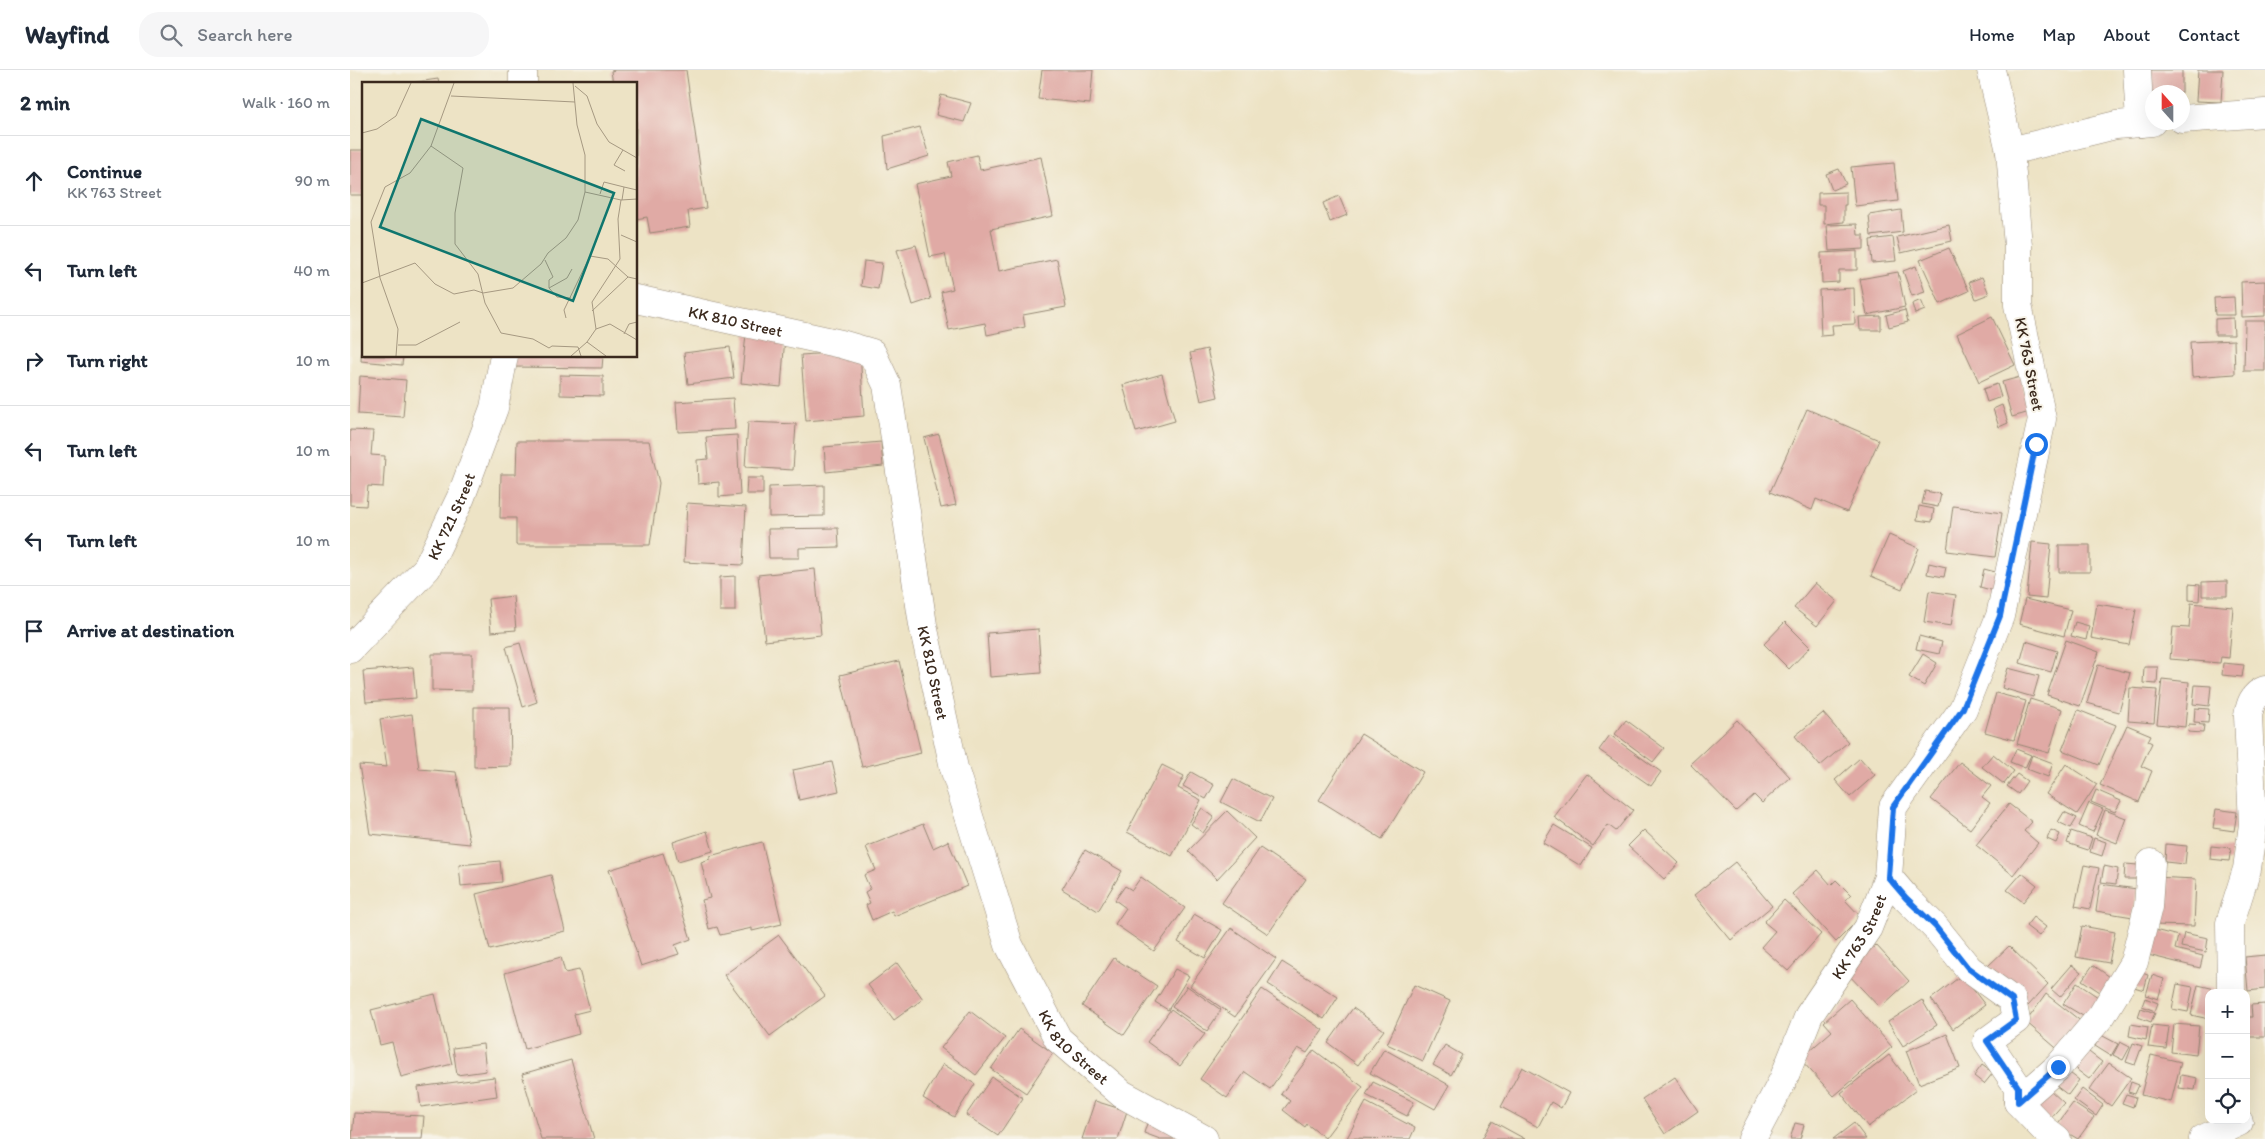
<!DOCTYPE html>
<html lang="en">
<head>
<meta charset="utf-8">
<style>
  body { margin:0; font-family:Itim,sans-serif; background:#f6f6f7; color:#1f2937 }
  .controls { position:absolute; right:15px; bottom:15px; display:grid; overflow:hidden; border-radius:10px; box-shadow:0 5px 20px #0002 }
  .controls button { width:45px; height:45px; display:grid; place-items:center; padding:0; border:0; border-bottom:1px solid #e0e1e3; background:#fff; color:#1f2937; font:25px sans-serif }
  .compass { position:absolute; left:1795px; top:15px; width:45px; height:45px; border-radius:50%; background:#fff; box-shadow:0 5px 20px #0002; rotate:339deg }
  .stop { position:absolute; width:15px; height:15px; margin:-11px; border:4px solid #1a73e8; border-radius:50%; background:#fff }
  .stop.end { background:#1a73e8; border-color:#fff; box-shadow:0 1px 5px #0008 }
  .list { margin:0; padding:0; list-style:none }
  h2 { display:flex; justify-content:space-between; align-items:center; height:65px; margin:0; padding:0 20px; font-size:21px }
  h2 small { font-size:16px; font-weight:400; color:#747a83 }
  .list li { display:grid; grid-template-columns:32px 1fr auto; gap:15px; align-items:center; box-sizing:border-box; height:90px; padding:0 20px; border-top:1px solid #e0e1e3 }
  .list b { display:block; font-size:19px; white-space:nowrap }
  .list p { margin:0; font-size:16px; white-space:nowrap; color:#747a83 }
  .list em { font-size:16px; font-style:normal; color:#747a83 }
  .icon { flex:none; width:28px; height:28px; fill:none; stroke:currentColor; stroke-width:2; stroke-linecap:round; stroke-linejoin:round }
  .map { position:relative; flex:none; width:1915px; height:1069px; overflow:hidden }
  header { display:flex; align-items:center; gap:30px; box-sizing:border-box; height:70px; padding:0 25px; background:#fff; border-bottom:1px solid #e0e1e3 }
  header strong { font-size:24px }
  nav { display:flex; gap:28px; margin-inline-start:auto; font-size:18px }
  .search { width:350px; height:45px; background:#f6f6f7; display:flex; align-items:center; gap:12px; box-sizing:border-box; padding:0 18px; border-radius:20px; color:#747a83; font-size:19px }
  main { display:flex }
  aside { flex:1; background:#fff }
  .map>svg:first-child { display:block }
  .building { fill:#e0aaa5 }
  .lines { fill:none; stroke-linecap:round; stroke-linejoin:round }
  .minor-casing { stroke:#948672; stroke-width:29 }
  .minor { stroke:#fff; stroke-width:28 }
  .route { stroke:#1a73e8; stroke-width:6 }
  .labels { text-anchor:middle; stroke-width:4; stroke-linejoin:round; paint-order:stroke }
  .street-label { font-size:16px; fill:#3b2a1e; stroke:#f7f3e8 }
  .inset-road { fill:none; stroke:#a69982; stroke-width:1 }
  .view { fill:#0f766e; fill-opacity:0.15; stroke:#0f766e; stroke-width:2.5 }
  .inset-edge { fill:none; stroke:#3b2a1e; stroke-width:2.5 }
</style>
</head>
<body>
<header>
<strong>Wayfind</strong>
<div class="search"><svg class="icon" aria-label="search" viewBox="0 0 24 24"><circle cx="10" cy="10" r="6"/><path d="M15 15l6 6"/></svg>Search here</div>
<nav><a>Home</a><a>Map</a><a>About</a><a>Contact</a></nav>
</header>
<main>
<aside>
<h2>2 min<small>Walk · 160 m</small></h2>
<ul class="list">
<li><svg class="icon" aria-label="ahead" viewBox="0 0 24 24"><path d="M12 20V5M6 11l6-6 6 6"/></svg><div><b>Continue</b><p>KK 763 Street</p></div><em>90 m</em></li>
<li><svg class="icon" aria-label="left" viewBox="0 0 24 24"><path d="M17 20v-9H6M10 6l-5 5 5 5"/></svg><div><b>Turn left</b></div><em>40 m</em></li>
<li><svg class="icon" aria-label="right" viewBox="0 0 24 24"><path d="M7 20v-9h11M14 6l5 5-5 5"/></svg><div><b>Turn right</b></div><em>10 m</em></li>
<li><svg class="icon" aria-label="left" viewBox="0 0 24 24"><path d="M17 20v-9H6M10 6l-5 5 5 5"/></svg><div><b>Turn left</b></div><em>10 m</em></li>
<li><svg class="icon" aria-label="left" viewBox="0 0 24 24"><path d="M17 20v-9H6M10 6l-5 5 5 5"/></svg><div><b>Turn left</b></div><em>10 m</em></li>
<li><svg class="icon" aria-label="arrive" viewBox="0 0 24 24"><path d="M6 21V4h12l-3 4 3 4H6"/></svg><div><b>Arrive at destination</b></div></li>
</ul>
</aside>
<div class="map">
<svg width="1915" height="1069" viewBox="0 0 1915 1069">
  <rect width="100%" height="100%" fill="#f7f3e8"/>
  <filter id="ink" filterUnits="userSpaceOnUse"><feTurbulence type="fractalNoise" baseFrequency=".02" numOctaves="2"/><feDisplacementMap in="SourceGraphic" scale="10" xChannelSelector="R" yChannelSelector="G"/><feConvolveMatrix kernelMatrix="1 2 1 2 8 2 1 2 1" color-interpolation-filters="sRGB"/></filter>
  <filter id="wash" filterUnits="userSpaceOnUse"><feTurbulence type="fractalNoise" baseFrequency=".0096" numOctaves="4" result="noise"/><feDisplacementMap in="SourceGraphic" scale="20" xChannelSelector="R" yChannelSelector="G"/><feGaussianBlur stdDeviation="1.12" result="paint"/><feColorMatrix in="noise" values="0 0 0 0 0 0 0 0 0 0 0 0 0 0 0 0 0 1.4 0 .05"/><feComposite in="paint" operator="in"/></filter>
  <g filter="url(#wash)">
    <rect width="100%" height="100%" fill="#ede3c5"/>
    <g id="blocks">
      <path class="building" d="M265,0H336L356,138L338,141L340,157L300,163L297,147L286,149V14H263L261,1Z
        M692,0H743L740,34L688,29Z
        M1799,0H1832V22H1802V35Z
        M1848,0H1873L1871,32L1846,31Z
        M88,9L89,14H61V13Z
        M591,25L621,33L614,52L586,45Z
        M570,57L579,86L537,99L534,66Z
        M0,80H14V125H0Z
        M627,85L630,100L691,87L703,146L641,159L649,201L707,189L716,237L673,245L675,257L637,265L635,253L599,260L591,222L603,219L595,184L580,187L565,114L601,106L598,92Z
        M1544,93L1548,131L1505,136L1501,97Z
        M1489,99L1496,114L1482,120L1476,104Z
        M1496,122V135H1494V152L1474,154V135H1468V123Z
        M989,126L997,145L980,152L973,133Z
        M1551,140L1553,162L1521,166L1519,145Z
        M1507,154L1508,165H1514V179L1479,181L1477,155Z
        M1599,155L1602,171L1551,183L1547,167Z
        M1543,167L1546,191L1522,193L1520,170Z
        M566,175L581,229L563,235L547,180Z
        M1599,178L1619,221L1590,234L1570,190Z
        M1507,181V200H1489V212L1472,213L1471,183Z
        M514,191L532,193L528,219L511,216Z
        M1566,196L1575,222L1562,226L1553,201Z
        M1548,202L1555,237L1517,245L1510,209Z
        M1632,207L1639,224L1626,229L1619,212Z
        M1915,211V246L1892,247L1891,212Z
        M1504,218L1505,254L1482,255L1483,265L1471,266L1469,220Z
        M1884,227L1885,245H1865L1864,228Z
        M1571,230L1575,240L1565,244L1562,234Z
        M1555,240L1558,252L1539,257L1536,245Z
        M1531,246V260H1510L1509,247Z
        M1642,247L1665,295L1629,312L1607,264Z
        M1883,248L1884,265H1865V249Z
        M1895,251H1915V301H1894Z
        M396,264L435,267L431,317L391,313Z
        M1884,270L1885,304L1842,307L1840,272Z
        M12,271L14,286H53L52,295L11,291Z
        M380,277L384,308L338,314L334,283Z
        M857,279L868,327L851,331L840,283Z
        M510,281L514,346L456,351L451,285Z
        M163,286H253L252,298L162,297Z
        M812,304L825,351L786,362L773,315Z
        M210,305L253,306V326L210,325Z
        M10,306L56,310L53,347L8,344Z
        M1670,307L1680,342L1662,347L1652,312Z
        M1647,314L1651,327L1637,332L1633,319Z
        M383,328L385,359L328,362L326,332Z
        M1652,335L1658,353L1649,357L1643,339Z
        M1457,339L1529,370L1497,442L1466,429L1462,440L1420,422Z
        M398,352L446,354L443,400L395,397Z
        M0,360L23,361L21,385L35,386L33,417L18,416L16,436L0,435Z
        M589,364L606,435L591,438L574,368Z
        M387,365L390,425L369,427V412L348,414L347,390L358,389L356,367Z
        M167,371H299L309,413L300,475H166V448H150L151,404H166Z
        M531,372L533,396L476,402L474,377Z
        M397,408H413V424H396Z
        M474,415V446L419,447V417Z
        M1575,421L1591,424L1588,437L1572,434Z
        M337,433L396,437L393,495L334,492Z
        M1569,436L1584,439L1582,452L1567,450Z
        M1603,436L1652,443L1645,487L1597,481Z
        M488,458L489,477L449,478V488H419L418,459Z
        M1539,465L1569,478L1552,519L1521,506Z
        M1682,472L1701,474L1696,529L1677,527Z
        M1709,475H1740V502H1709Z
        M1579,493L1596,497L1594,507L1577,504Z
        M465,499L471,565L415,571L408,505Z
        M1634,499L1649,503L1644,521L1630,517Z
        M385,506V541H370V507Z
        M1877,511V526H1852V512Z
        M1465,513L1487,531L1467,556L1444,538Z
        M1839,514L1850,515L1849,531L1839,530Z
        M1579,521L1606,525L1601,556L1574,552Z
        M163,526L166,560L141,562L138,529Z
        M1675,529L1721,540L1714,566L1669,554Z
        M1841,533L1883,537L1879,588L1871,587L1870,593L1820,589L1823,557L1839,558Z
        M1747,534L1786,540L1779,575L1741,568Z
        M1435,552L1460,577L1439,599L1414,574Z
        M1725,552L1739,556L1736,570L1721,566Z
        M688,559L691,603L640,607L637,563Z
        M1569,566L1592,572L1589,584L1566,579Z
        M1716,570L1749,582L1730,636L1697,625Z
        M1676,571L1707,581L1701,602L1670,593Z
        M170,573L187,632L173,637L156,577Z
        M82,584H122V621L82,620Z
        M1573,584L1587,593L1574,616L1559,607Z
        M549,591L571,683L512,697L490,605Z
        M1873,593L1894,595L1892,607L1872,605Z
        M1748,595L1780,603L1769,642L1737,633Z
        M63,597L66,628L16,632L13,601Z
        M1794,597H1808L1807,614L1793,613Z
        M1658,598L1689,606L1683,627L1652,618Z
        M1812,609L1839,612L1835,657L1807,654Z
        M1845,615L1861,616L1859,636L1843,634Z
        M1780,618L1807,620L1804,653L1778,651Z
        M1646,623L1676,631L1664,670L1635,662Z
        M1680,629L1712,639L1699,683L1667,674Z
        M124,637H160L161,696L124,697Z
        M1845,638L1859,639L1858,653L1844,652Z
        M1728,640L1766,655L1749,695L1712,680Z
        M1473,643L1498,672L1470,696L1445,666Z
        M62,644L69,699L106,702L120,774L20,764L9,695L37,697L30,649Z
        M1276,650L1314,678L1303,692L1265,664Z
        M1387,650L1440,707L1412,733L1404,725L1386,741L1340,694Z
        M1839,654L1854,655L1853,663L1838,662Z
        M1777,655L1801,665L1798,671L1802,673L1791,696L1802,701L1789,732L1750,715Z
        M1011,664L1073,702L1032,769L969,730Z
        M1260,665L1311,702L1301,716L1249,680Z
        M1666,679L1681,685L1675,698L1660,692Z
        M1643,684L1664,701L1654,714L1632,697Z
        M1682,685L1703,693L1698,707L1677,699Z
        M1510,688L1525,705L1500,727L1485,710Z
        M482,692L489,721L449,730L443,700Z
        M1610,692L1641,716L1632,727L1640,733L1620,759L1581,729Z
        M1716,694L1747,714L1727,744L1696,724Z
        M812,695L834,706L828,718L851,730L822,786L777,762Z
        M841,702L864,715L856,729L833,716Z
        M1237,704L1283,740L1266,761L1258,755L1243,776L1204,747Z
        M1667,704L1677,711L1668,724L1657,716Z
        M883,709L922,729L910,752L871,732Z
        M1746,720L1771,731L1765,742L1741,732Z
        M1739,733L1753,739L1743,762L1729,756Z
        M1659,734L1682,752L1674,761L1688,773L1663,805L1626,775Z
        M852,738L864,747L853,763L841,754Z
        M1866,739L1887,742L1884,761L1863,758Z
        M1755,740L1776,748L1767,773L1746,765Z
        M877,741L905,768L867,809L838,781Z
        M1714,742L1727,748L1721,758L1708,752Z
        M573,754L583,778L598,771L617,816L544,846L542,841L522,850L516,835L520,833L515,822L520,819L514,805L526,800L516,777Z
        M1204,755L1242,778L1231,796L1193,773Z
        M1294,760L1329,793L1314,809L1278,776Z
        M1701,760L1710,764L1706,773L1697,769Z
        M357,761L363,781L328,791L323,772Z
        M1721,761L1742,768L1738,780L1717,773Z
        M1744,768L1756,772L1752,786L1740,782Z
        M412,772L432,854L402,861V858L370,865L367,857L359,859L352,830L360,828L351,792L360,789V786Z
        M1816,774L1837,776L1835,794L1815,792Z
        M1861,776L1881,778L1879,791L1860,789Z
        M910,778L956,809L918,864L872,833Z
        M735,780L772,801L748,841L712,819Z
        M313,783L341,869L325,875L329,884L291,896L259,800Z
        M150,791L152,812L111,816L109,795Z
        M1385,792L1422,836L1381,870L1344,825Z
        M1775,794L1788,795L1787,809H1774Z
        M1734,795L1749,798L1740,839L1725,836Z
        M1754,796L1768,799L1766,814L1751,812Z
        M1468,800L1481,815L1486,810L1501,825L1495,830L1511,847L1486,872L1442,824Z
        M1672,803L1687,815L1673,832L1657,820Z
        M201,805L215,861L140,880L126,824Z
        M791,807L835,838L804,881L765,854L776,838L765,830L775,816L782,820Z
        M1803,807L1846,809L1844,856L1802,855Z
        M1750,814L1787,819L1783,847L1746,841Z
        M1434,830L1471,864L1438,901L1411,877L1425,861L1414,852Z
        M844,844L872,860L855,888L828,872Z
        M1683,847L1696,857L1689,866L1676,856Z
        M1732,856L1765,862L1759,893L1726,887Z
        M881,858L926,889L885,947L840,916Z
        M1801,859L1828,866L1825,879L1853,886L1850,898L1794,884Z
        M1834,863L1858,868L1856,882L1831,877Z
        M429,865L475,926L420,966L374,905Z
        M1526,875L1559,911L1530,938L1496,902Z
        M1659,876L1698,914L1678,936L1638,896Z
        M1915,885V919L1898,921L1895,887Z
        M211,887L215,903L229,900L240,940L224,944L229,964L175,979L155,903Z
        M764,888L807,916L774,965L732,936Z
        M932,892L988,927L974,949L918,914Z
        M547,893L573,929L544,950L518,915Z
        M1722,895L1731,902L1710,927L1701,919Z
        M1743,895L1763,909L1753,924L1732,910Z
        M825,899L839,906L818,940L805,932Z
        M1789,902L1798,905L1794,920L1784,917Z
        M1612,905L1635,935L1603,959L1581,929Z
        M1802,905L1814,909L1808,929L1796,925Z
        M1727,913L1751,929L1738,949L1713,934Z
        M1827,914L1843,917L1838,942L1822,939Z
        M1064,915L1100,931L1073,991L1037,974Z
        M1848,915L1865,919V923H1859V949L1841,945Z
        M837,916L871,940L857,961L822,937Z
        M912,919L973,960L957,983L948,978L920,1019L895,1002L877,1028L850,1009Z
        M85,924L102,994L51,1007L42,972L30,975L21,940Z
        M1696,924L1737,956L1712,983L1676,952Z
        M1795,928L1808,933L1805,941L1792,936Z
        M1500,929L1542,977L1484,1026L1450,989L1482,961L1474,952Z
        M1572,930L1587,955L1553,976L1538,952Z
        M1915,934V967H1896V947H1902L1901,935Z
        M1003,938L1034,960L1008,995L978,973Z
        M1791,938L1805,943L1801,952L1788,947Z
        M821,939L855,964L830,996L797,972Z
        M620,941L655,968L626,1005L591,978Z
        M1781,954L1798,957L1796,970L1779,966Z
        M1824,954L1849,956L1846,985L1821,982Z
        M1802,955L1819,957L1816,979L1798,977Z
        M669,959L703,983L676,1023L641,999Z
        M1597,964L1610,998L1569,1014L1556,981Z
        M1751,965L1768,974L1761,986L1745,976Z
        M1770,972L1780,977L1773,990L1763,985Z
        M1783,973L1792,976L1785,995L1776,992Z
        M133,974L136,1001L107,1005L103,978Z
        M1095,975L1112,985L1101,1005L1083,995Z
        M1731,976L1752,992L1739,1009L1718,993Z
        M1034,979L1099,1015L1085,1039L1020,1003Z
        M964,980L1013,1017L975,1068L957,1054L955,1057L933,1040L940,1031L931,1024Z
        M1539,985L1566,1020L1518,1057L1491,1023Z
        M1801,985L1831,992L1821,1032L1791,1025Z
        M221,990L244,1069H191L172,1004Z
        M1759,993L1781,1008L1761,1036L1739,1020Z
        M593,994L625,1014L604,1047L573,1028Z
        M1632,995L1643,1003L1634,1014L1624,1006Z
        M1172,997L1219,1023L1211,1038L1201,1032L1188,1057L1151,1037Z
        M1712,997L1729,1010L1718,1025L1701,1012Z
        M1831,1005L1847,1008L1845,1020L1829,1018Z
        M144,1007L147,1026L71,1037L68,1017Z
        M642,1007L673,1028L648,1066L616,1045Z
        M1325,1007L1348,1041L1315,1064L1292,1029Z
        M1023,1012L1064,1032L1057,1046L1016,1025Z
        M1781,1012L1789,1015L1785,1024L1778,1022Z
        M1699,1019L1714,1033L1698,1051L1683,1036Z
        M1732,1019L1753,1035L1746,1046L1724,1030Z
        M1776,1024L1786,1027L1783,1037L1772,1033Z
        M745,1031L777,1041L768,1069H732Z
        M1016,1032L1065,1058L1060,1069L997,1068Z
        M1723,1033L1744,1047L1728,1069L1706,1056Z
        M4,1043L74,1046L72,1069H2Z
        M799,1047L828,1056L824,1069H810L794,1063Z
        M1142,1051L1175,1069H1132Z
        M1445,1053L1454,1055L1450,1069H1440Z
        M1504,1053L1516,1069H1483Z"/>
    </g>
  </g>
  <g filter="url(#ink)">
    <use href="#blocks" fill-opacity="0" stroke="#948672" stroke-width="1"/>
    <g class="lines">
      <g class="minor-casing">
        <g id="minor">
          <path d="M1787,0L1790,53"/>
          <path d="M173,14V0"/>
          <path d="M1832,49L1915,43"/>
          <path d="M1660,81L1766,55L1802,52"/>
          <path id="s1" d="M286,229L491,274L522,283L537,315L573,555L604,698L659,875L708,969L772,1024L854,1069"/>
          <path id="s2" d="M0,579L77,498L111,427L144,338L154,286"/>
          <path d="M1538,807L1556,828L1585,857L1619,899L1662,930L1666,950L1637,971L1668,1017V1032"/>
          <path d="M1881,923L1880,853L1897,799L1903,754L1898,646C1900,635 1903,624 1915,620"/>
          <path id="s3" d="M1402,1069L1433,1010L1459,945L1518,858L1538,807L1543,737L1613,639L1650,546L1692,349L1668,235V176L1660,81L1641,0"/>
          <path d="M1707,1069L1695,1060L1668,1032L1708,997L1752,945L1784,892L1798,837L1801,793"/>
          <path d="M1853,1069L1889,1052"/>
        </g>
      </g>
      <use href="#minor" class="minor"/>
    </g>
  </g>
  <g class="lines" filter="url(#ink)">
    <path class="route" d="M1686,374L1650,546L1613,638L1543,737L1538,807L1556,828L1585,856L1618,898L1662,930L1666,950L1637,971L1668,1017V1032L1708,997"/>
  </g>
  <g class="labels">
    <g class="street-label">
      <text dy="6" stroke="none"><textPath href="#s1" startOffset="102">KK 810 Street</textPath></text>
      <text transform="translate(1680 294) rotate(79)" y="6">KK 763 Street</text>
      <text dy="6" stroke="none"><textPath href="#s2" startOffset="169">KK 721 Street</textPath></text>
      <text dy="6" stroke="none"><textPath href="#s1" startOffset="569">KK 810 Street</textPath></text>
      <text dy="6" stroke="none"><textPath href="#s3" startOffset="230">KK 763 Street</textPath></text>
      <text dy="6" stroke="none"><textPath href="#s1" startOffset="974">KK 810 Street</textPath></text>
    </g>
  </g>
  <g transform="translate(12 12)">
    <rect width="275" height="275" fill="#ede3c5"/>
    <path class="inset-road" d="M213,4L225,14L235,42L247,60L275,76M89,14L213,20M0,51L15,47L34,34L49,1M69,64L101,86L93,131V162L116,192L123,221L139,251L171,257L187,266L190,264L216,265L219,274M261,68L252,83L263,89M223,110L259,118L256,137L258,177L230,220L234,247L225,260L244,274M238,112L242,100L262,105M259,118L275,117M260,118L262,105L275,108M259,153L275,160M183,178L191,195L187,198V206M0,201L53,181L73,202L92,212L112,208L121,211L151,206L179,182L186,171L204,156L216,138L223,110V73L215,43L211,1M209,216L195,215L187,206L205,196L210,187M230,229L266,195M204,236L202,228L228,174L246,177L266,195L275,197M234,247L248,242L275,258M262,252L267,242L275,240M36,263H54L98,240M34,274L36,247L18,196L9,140L23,105L48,91L69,64L92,1M209,274L225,260"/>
    <path class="view" d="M59,37L252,111L211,219L18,145Z"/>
    <rect width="275" height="275" class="inset-edge"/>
  </g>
</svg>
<div class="controls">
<button>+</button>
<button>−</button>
<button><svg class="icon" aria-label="locate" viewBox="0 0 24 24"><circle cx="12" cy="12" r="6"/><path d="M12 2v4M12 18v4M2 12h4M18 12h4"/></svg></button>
</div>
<svg class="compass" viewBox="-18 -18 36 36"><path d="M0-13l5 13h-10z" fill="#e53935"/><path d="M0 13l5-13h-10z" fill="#747a83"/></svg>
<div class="stop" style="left:1686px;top:374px"></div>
<div class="stop end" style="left:1708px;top:997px"></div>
</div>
</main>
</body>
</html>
